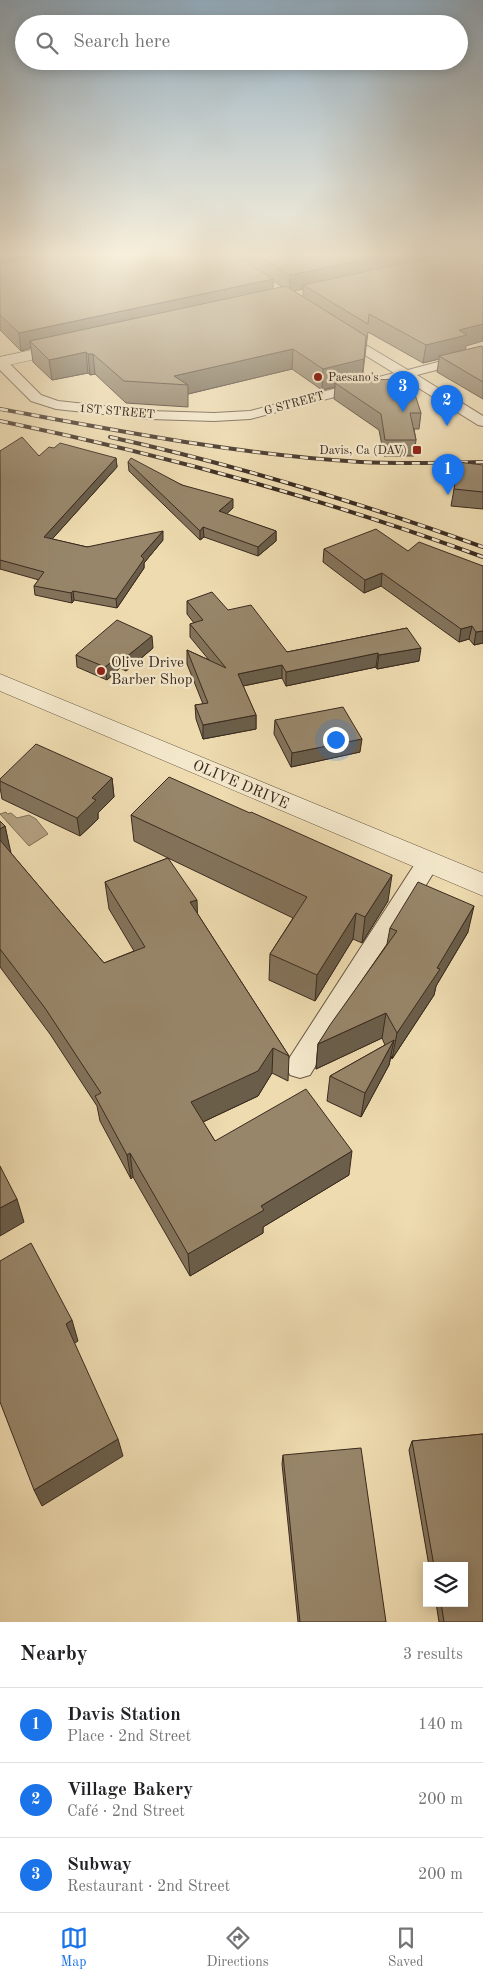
<!DOCTYPE html>
<html lang="en">
<head>
<meta charset="utf-8">
<style>
  body { margin:0; font-family:"Old Standard TT",serif; background:#f2f2f2; color:#202124 }
  .controls { position:absolute; right:15px; bottom:15px; display:grid; overflow:hidden; border-radius:0px; box-shadow:0 2px 12px #0003 }
  .controls button { width:45px; height:45px; display:grid; place-items:center; padding:0; border:0; border-bottom:1px solid #e0e0e0; background:#fff; color:#202124; font:25px sans-serif }
  .you { position:absolute; left:335px; top:739px; width:18px; height:18px; margin:-12px; border:4px solid #fff; border-radius:50%; background:#1a73e8; box-shadow:0 0 0 8px #1a73e833 }
  .badge { display:grid; place-items:center; width:32px; height:32px; border-radius:50%; background:#1a73e8; color:#fff; font-size:16px; font-weight:700 }
  .pin { position:absolute; translate:-50% -41px; filter:drop-shadow(0 1px 2px #0008) }
  .pin::after { content:''; position:absolute; top:26px; width:18px; height:15px; background:inherit; clip-path:polygon(0 0,100% 0,50% 100%) }
  .list { margin:0; padding:0; list-style:none }
  h2 { display:flex; justify-content:space-between; align-items:center; height:65px; margin:0; padding:0 20px; font-size:21px }
  h2 small { font-size:16px; font-weight:400; color:#757577 }
  .list li { display:grid; grid-template-columns:32px 1fr auto; gap:15px; align-items:center; box-sizing:border-box; height:75px; padding:0 20px; border-top:1px solid #e0e0e0 }
  .list b { display:block; font-size:19px; white-space:nowrap }
  .list p { margin:0; font-size:16px; white-space:nowrap; color:#757577 }
  .list em { font-size:16px; font-style:normal; color:#757577 }
  .icon { flex:none; width:28px; height:28px; fill:none; stroke:currentColor; stroke-width:2; stroke-linecap:round; stroke-linejoin:round }
  .map { position:relative; flex:none; width:483px; height:1622px; overflow:hidden }
  .search { position:absolute; background:#fff; box-shadow:0 2px 12px #0003; left:15px; right:15px; top:15px; height:55px; display:flex; align-items:center; gap:12px; box-sizing:border-box; padding:0 18px; border-radius:28px; color:#757577; font-size:19px }
  .sheet { height:290px; background:#fff }
  nav { display:flex; justify-content:space-around; align-items:center; box-sizing:border-box; height:70px; border-top:1px solid #e0e0e0; background:#fff; font-size:14px; color:#757577 }
  nav a { display:grid; justify-items:center; gap:2px }
  nav .on { color:#1a73e8 }
  .map>svg:first-child { display:block }
  .water { fill:#b19f7f; stroke:#817059 }
  .lines { fill:none; stroke-linecap:round; stroke-linejoin:round }
  .minor-casing { stroke:#675643; stroke-width:2 }
  .tertiary-casing { stroke:#675643; stroke-width:1 }
  .minor { fill:#f4e8cc; fill-rule:evenodd }
  .tertiary { fill:#f4e8cc; fill-rule:evenodd }
  .rail-far1-casing { stroke:#3a2a1f; stroke-width:3 }
  .rail-casing { stroke:#3a2a1f; stroke-width:4 }
  .rail-far1 { stroke:#f4e8cc; stroke-width:2; stroke-dasharray:6; stroke-linecap:butt }
  .rail { stroke:#f4e8cc; stroke-width:2.5; stroke-dasharray:8; stroke-linecap:butt }
  .wall { fill:#83735b; stroke:#3a2a1f; fill-rule:evenodd }
  .shaded-wall { fill:#6a5e4a; stroke:#3a2a1f }
  .building { fill:#98866a; stroke:#3a2a1f }
  .poi-dot { fill:#8f2418; stroke:#f4e8cc; stroke-width:2 }
  .labels { text-anchor:middle; stroke-width:4.5; stroke-linejoin:round; paint-order:stroke }
  .far-poi-label { font-size:12px; fill:#3a2a1f; stroke:#f4e8cc; text-anchor:start }
  .far-street-label { font-size:12px; fill:#3a2a1f; stroke:#f4e8cc }
  .poi-label { font-size:15px; fill:#3a2a1f; stroke:#f4e8cc; text-anchor:start }
  .street-label { font-size:15px; fill:#3a2a1f; stroke:#f4e8cc }
</style>
</head>
<body>
<div class="map">
<svg width="483" height="1622" viewBox="0 0 483 1622">
  <rect width="100%" height="100%" fill="#eedbb0"/>
  <filter id="stains"><feTurbulence type="fractalNoise" baseFrequency=".004" numOctaves="4"/><feColorMatrix values="0 0 0 0 .2 0 0 0 0 .09 0 0 0 0 .02 0 0 0 .5 -.17"/></filter>
  <radialGradient id="worn" r=".72"><stop offset=".6" stop-color="#630" stop-opacity="0"/><stop offset="1" stop-color="#630" stop-opacity=".3"/></radialGradient>
  <path class="water" d="M6,812L7,814L11,813L17,818L29,815L36,819L48,834L29,846L0,814Z"/>
  <g class="lines">
    <g class="minor-casing">
      <path id="minor" d="M339,329L408,370L483,350V358L417,375L483,416V426L478,425L404,379L250,419L214,421L150,419L56,409L31,401L0,370V358L5,359L41,395L58,401L150,411L214,413L250,411L394,373L334,336L333,333L334,330Z
        M428,853L436,856L440,862L310,1075L300,1078L290,1075L286,1066L290,1057L420,856Z"/>
    </g>
    <g class="tertiary-casing">
      <path id="tertiary" d="M69,342L75,344L77,347L75,350L0,367V357Z
        M0,674L483,873V896L0,691Z"/>
    </g>
    <use href="#minor" class="minor"/>
    <use href="#tertiary" class="tertiary"/>
    <g class="rail-far1-casing">
      <path id="rail-far1" d="M0,409L6,410"/>
    </g>
    <g class="rail-casing">
      <path id="rail" d="M0,409C120,431 240,455 361,462C402,464 442,463 483,462
        M0,421C165,455 325,499 483,557
        M110,437C237,465 360,503 483,547"/>
    </g>
    <use href="#rail-far1" class="rail-far1"/>
    <use href="#rail" class="rail"/>
  </g>
  <path class="wall" d="M0,253H483L465,350L483,347V399L437,372L439,359L423,363L368,332L362,380L421,413L419,429H414L416,440L414,456H384L379,430L334,399L335,387L322,390L292,369L188,394V407L126,403L95,374L90,375L88,373L52,380L33,362L31,348L21,351L0,330ZM273,281L282,287L273,289ZM303,289V297L294,291Z
    M0,451L39,456L116,458L117,467L52,539L87,547L163,540L144,563V568L117,608L74,600L72,603L35,595L34,586L39,580L0,569Z
    M128,462L182,485L233,508L226,514L276,531V541L258,556L204,537L200,540L129,471Z
    M483,465V509L451,506L454,489Z
    M324,549L408,551L483,566V643L474,645L469,639L459,642L381,586L364,593L323,562Z
    M187,601L228,610L287,652L407,628L419,661L377,669L376,667L286,686L282,678L243,686L256,715V729L203,739L196,719L195,705L203,704L187,664V650L209,660L190,637V624L194,623L187,614Z
    M153,648L126,671L120,668L107,680L77,667L76,655Z
    M275,720L360,752L291,767L274,734Z
    M112,778L114,797L98,813V819L80,836L2,799L0,787V779Z
    M131,815L388,901L362,943L353,939L315,1001L269,980L270,954L293,918L168,858L197,913L289,1056L288,1081L272,1073L258,1096L203,1122L215,1141L349,1175L263,1227V1233L190,1276L133,1177L131,1179L100,1121L97,1106L50,1034L0,967V821L5,826L10,852L104,963L134,951L109,909L105,882L168,858L134,841Z
    M390,928L468,932L436,986L434,995L392,1059L391,1056L389,1065L361,1117L327,1101L330,1076L385,1045L382,1038L316,1069L318,1044L387,944Z
    M483,1434V1622H439L436,1603H464V1566H429L409,1450L412,1441Z
    M283,1455L386,1622H298L282,1464Z"/>
  <path class="shaded-wall" d="M7,253H92L0,271V254Z
    M399,253H474L303,285V289L290,292V275Z
    M273,279V296L30,341L31,348L21,351L19,333Z
    M483,324V341L466,346L465,353L439,356V359L423,363L426,345L459,330Z
    M366,336L362,380L335,383V387L322,390L323,369Z
    M293,349L292,369L188,394V385L174,376Z
    M86,352L88,373L52,380L49,360Z
    M88,354H93L95,374L90,375Z
    M116,458L117,467L46,546L44,537Z
    M233,499V508L219,521V511Z
    M203,527L204,537L200,540V531Z
    M163,531V540L144,563V568L117,608L116,599L141,556Z
    M276,531V541L258,556V547Z
    M382,573L381,586L364,593L365,580Z
    M73,591L74,600L72,603L71,593Z
    M472,626L469,639L459,642L461,629Z
    M483,631V643L474,645L476,632Z
    M152,636L153,648L126,671L125,658Z
    M421,648L419,661L377,669L379,655Z
    M378,653L376,667L286,686V672Z
    M119,656L120,668L107,680L105,667Z
    M282,665V678L238,687V674Z
    M256,715V729L203,739V725Z
    M362,739L360,752L291,767L292,753Z
    M112,778L114,797L98,813V819L80,836L77,818L92,798Z
    M5,826L11,853L0,858V829Z
    M392,875L388,901L362,943L365,917Z
    M197,900L198,926L190,902Z
    M474,906L468,932L436,986L434,995L392,1059L397,1033Z
    M356,913L353,939L315,1001L317,975Z
    M386,1013L382,1038L316,1069L318,1044Z
    M394,1040L389,1065L361,1117L365,1093Z
    M273,1048L272,1073L258,1096L192,1127L191,1102Z
    M352,1151L349,1175L263,1227V1233L190,1276L188,1254L261,1206Z
    M130,1153L133,1177L131,1179L127,1155Z
    M17,1199L24,1222L0,1236V1208Z
    M72,1320L78,1341L72,1345L66,1324Z
    M118,1439L123,1456L42,1506L34,1490Z"/>
  <path class="building" d="M57,253H232L273,279L19,333L0,315V263Z
    M254,253H399L290,275Z
    M452,253H483V324L459,330L467,335L426,345L369,314L368,324L303,285Z
    M286,286L366,336L364,359L323,369L293,349L174,376L188,385L124,381L93,354H88L86,352L49,360L30,341Z
    M481,346L483,347V382L439,356Z
    M362,377L361,380L410,379L421,413H410L416,440H385L381,414L335,383Z
    M22,437L39,456L49,447L54,448L60,443L116,458L44,537L87,547L163,531L141,556L144,559L116,599L73,591L71,593L34,586L44,572L0,560V451Z
    M131,458L182,485L233,499L219,511L276,531L258,547L203,527L200,531L128,462Z
    M458,462L483,465V492L454,489Z
    M376,529L408,551L419,542L483,566V631L476,632L472,626L461,629L382,573L365,580L324,549Z
    M212,592L228,610L251,605L287,652L407,628L421,648L379,655L378,653L286,672L282,665L238,674L256,715L203,725L195,705L208,703L187,650L226,668L190,624L203,620L187,601Z
    M117,620L152,636L125,658L119,656L105,667L76,655Z
    M343,707L362,739L292,753L275,720Z
    M36,744L112,778L92,798L96,800L77,818L0,781V779Z
    M169,777L250,813L251,812L392,875L365,917L356,913L317,975L270,954L307,897L131,815Z
    M0,821L5,826L0,829Z
    M0,840L104,963L145,947L105,882L168,858L197,900L190,902L289,1056L273,1048L258,1071L191,1102L215,1141L306,1089L352,1151L261,1206L264,1210L188,1254L130,1153L127,1155L95,1096L101,1093L45,1008L0,949Z
    M418,882L474,906L437,968L440,969L397,1033L386,1013L318,1044L330,1025L397,931L390,928Z
    M394,1040L365,1093L330,1076Z
    M0,1166L17,1199L0,1208Z
    M31,1243L72,1320L66,1324L118,1439L34,1490L0,1402V1261Z
    M483,1434V1622H444L441,1603H464V1566H434L412,1441Z
    M361,1448L386,1622H300L283,1455Z"/>
  <linearGradient id="sky" x2="0" y2="1"><stop stop-color="#92acbe"/><stop offset="0.53" stop-color="#f7efdb"/><stop offset="1" stop-color="#f7efdb" stop-opacity="0"/></linearGradient>
  <rect width="483" height="480" fill="url(#sky)"/>
  <g class="poi-dot">
    <circle cx="318" cy="377" r="5"/>
    <rect x="412" y="445" width="10" height="10" rx="2.5"/>
    <circle cx="101" cy="671" r="5"/>
  </g>
  <g class="labels">
    <g class="far-poi-label">
      <text x="328" y="381">Paesano's</text>
      <text x="407" y="454" text-anchor="end">Davis, Ca (DAV)</text>
    </g>
    <g class="far-street-label">
      <text transform="translate(294 403) rotate(-15)" y="4">G STREET</text>
      <text transform="translate(117 411) rotate(5)" y="4">1ST STREET</text>
    </g>
    <g class="poi-label">
      <text x="111" y="667">Olive Drive<tspan x="111" dy="17">Barber Shop</tspan></text>
    </g>
    <g class="street-label">
      <text transform="translate(241 784) rotate(23)" y="5">OLIVE DRIVE</text>
    </g>
  </g>
  <rect width="100%" height="100%" filter="url(#stains)"/>
  <rect width="100%" height="100%" fill="url(#worn)"/>
</svg>
<div class="controls">
<button><svg class="icon" aria-label="layers" viewBox="0 0 24 24"><path d="M12 4l9 5-9 5-9-5zM3 14l9 5 9-5"/></svg></button>
</div>
<div class="you"></div>
<div class="pin badge" style="left:448px;top:495px">1</div>
<div class="pin badge" style="left:447px;top:426px">2</div>
<div class="pin badge" style="left:403px;top:412px">3</div>
<div class="search"><svg class="icon" aria-label="search" viewBox="0 0 24 24"><circle cx="10" cy="10" r="6"/><path d="M15 15l6 6"/></svg>Search here</div>
</div>
<section class="sheet">
<h2>Nearby<small>3 results</small></h2>
<ul class="list">
<li><span class="badge">1</span><div><b>Davis Station</b><p>Place · 2nd Street</p></div><em>140 m</em></li>
<li><span class="badge">2</span><div><b>Village Bakery</b><p>Café · 2nd Street</p></div><em>200 m</em></li>
<li><span class="badge">3</span><div><b>Subway</b><p>Restaurant · 2nd Street</p></div><em>200 m</em></li>
</ul>
</section>
<nav>
<a class="on"><svg class="icon" aria-label="map" viewBox="0 0 24 24"><path d="M3 6l6-2 6 2 6-2v14l-6 2-6-2-6 2zM9 4v14M15 6v14"/></svg>Map</a>
<a><svg class="icon" aria-label="directions" viewBox="0 0 24 24"><path d="M12 3l9 9-9 9-9-9zM9 14v-3h6M13 9l2 2-2 2"/></svg>Directions</a>
<a><svg class="icon" aria-label="saved" viewBox="0 0 24 24"><path d="M7 4h10v16l-5-4-5 4z"/></svg>Saved</a>
</nav>
</body>
</html>
